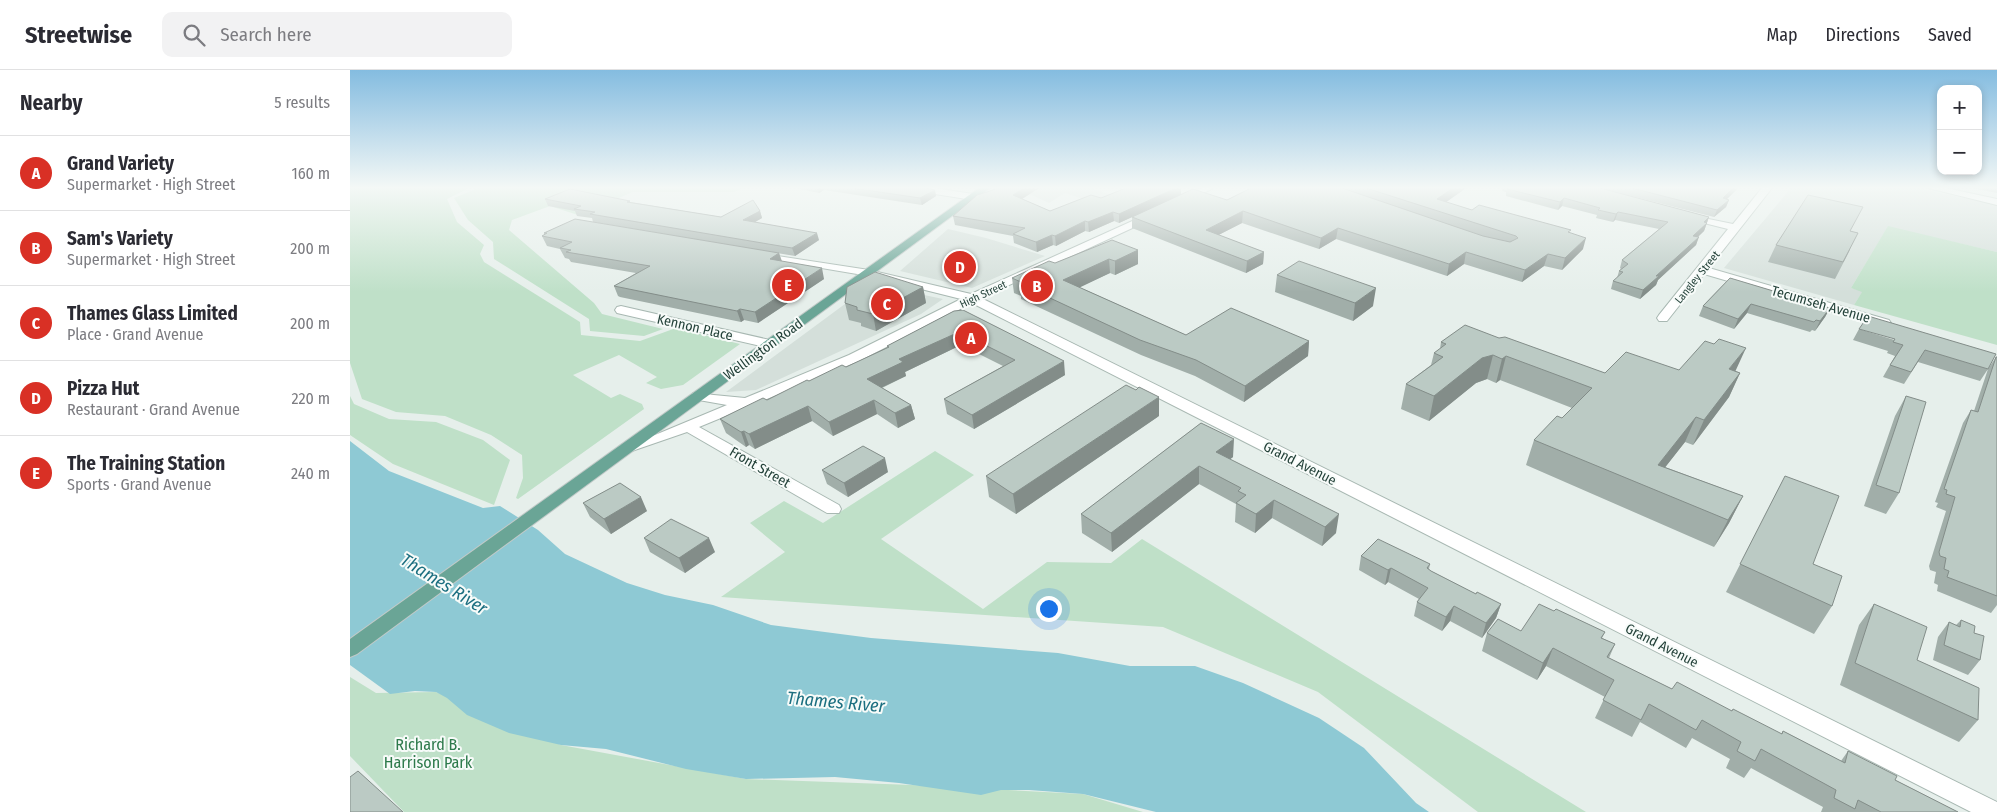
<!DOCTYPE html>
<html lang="en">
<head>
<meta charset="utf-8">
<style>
  body { margin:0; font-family:"Fira Sans Condensed",sans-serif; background:#f2f2f3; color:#2b2b33 }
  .controls { position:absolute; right:15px; top:15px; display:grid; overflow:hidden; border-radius:10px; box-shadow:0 2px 8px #0003 }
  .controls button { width:45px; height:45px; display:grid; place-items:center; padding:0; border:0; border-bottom:1px solid #e1e1e2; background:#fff; color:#2b2b33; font:25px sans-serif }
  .you { position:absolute; left:698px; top:538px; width:18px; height:18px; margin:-12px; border:4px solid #fff; border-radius:50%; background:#1a73e8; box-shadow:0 0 0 8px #1a73e833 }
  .badge { display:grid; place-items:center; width:32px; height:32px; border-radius:50%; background:#d93025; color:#fff; font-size:16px; font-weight:700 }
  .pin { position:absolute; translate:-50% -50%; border:2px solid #fff; box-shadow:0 1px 5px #0006 }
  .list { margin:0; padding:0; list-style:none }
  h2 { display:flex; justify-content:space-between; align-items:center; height:65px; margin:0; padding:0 20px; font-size:21px }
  h2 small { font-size:16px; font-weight:400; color:#7c7c81 }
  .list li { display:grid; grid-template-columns:32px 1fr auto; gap:15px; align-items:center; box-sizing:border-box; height:75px; padding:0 20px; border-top:1px solid #e1e1e2 }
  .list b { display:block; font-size:19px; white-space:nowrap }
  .list p { margin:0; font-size:16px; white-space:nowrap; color:#7c7c81 }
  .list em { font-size:16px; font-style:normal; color:#7c7c81 }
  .icon { flex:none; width:28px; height:28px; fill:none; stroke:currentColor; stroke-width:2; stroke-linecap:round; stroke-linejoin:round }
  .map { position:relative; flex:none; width:1647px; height:742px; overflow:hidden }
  header { display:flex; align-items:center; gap:30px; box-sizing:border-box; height:70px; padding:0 25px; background:#fff; border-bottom:1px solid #e1e1e2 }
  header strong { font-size:24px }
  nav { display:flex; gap:28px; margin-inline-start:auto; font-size:18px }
  .search { width:350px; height:45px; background:#f2f2f3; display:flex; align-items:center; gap:12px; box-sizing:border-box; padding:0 18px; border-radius:10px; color:#7c7c81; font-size:19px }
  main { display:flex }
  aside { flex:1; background:#fff }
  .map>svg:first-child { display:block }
  .built { fill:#d4dfda }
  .green { fill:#bfe0c8 }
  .water { fill:#8ec9d4 }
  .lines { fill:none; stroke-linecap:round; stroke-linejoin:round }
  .minor-casing { stroke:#a8b8b2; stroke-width:2 }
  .major-casing { stroke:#c2cac8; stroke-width:2 }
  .minor { fill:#fff; fill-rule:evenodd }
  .major { fill:#6aa596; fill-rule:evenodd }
  .wall { fill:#a1aea9 }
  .shaded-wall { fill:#838d89 }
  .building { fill:#bbcac4; stroke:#838d89 }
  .labels { text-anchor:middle; stroke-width:4; stroke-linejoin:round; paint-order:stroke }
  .far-street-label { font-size:11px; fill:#24423a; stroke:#f7fbf9 }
  .street-label { font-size:14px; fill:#24423a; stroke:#f7fbf9 }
  .near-park-label { font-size:16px; fill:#2d7a4b; stroke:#f7fbf9 }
  .near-water-label { font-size:18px; font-style:italic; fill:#1c6f80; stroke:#f7fbf9 }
</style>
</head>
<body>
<header>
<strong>Streetwise</strong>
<div class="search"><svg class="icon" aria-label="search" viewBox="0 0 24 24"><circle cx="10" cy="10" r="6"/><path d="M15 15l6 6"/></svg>Search here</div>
<nav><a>Map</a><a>Directions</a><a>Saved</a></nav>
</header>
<main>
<aside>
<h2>Nearby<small>5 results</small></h2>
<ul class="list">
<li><span class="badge">A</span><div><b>Grand Variety</b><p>Supermarket · High Street</p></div><em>160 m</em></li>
<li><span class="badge">B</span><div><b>Sam's Variety</b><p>Supermarket · High Street</p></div><em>200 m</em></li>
<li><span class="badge">C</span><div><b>Thames Glass Limited</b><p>Place · Grand Avenue</p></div><em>200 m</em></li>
<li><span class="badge">D</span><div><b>Pizza Hut</b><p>Restaurant · Grand Avenue</p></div><em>220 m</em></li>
<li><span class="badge">E</span><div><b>The Training Station</b><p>Sports · Grand Avenue</p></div><em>240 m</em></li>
</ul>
</aside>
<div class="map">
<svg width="1647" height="742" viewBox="0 0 1647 742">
  <rect width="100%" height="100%" fill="#e6efeb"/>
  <path class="built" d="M655,118H741L800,139L781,145L715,123L699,133L673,121Z
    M1441,118H1567L1647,135V182L1538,157L1501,218L1513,221L1504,235L1374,198Z
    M598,159L636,168L695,186L622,218L550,201Z
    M522,214L593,229L571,244L406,320L376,322Z"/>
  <path class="green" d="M0,118H119L97,129L107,152L134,175L130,184L134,192L230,252L231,265L290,271L326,258L390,274L333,315L311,319L296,313L307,307L269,285L223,305L261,328L270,324L292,334L294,339L168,429L166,428L173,408L172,385L141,365L95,346L46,342L12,329L0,293Z
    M128,118H394L384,122H283L228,145L200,136L162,150L159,160L244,233L252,244L313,259L294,266L240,261L239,249L144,189L143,172L118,150L104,128Z
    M1538,156L1647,182V275L1504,235L1512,222L1501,218Z
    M0,326L4,334L39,349L86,352L133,370L160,390L144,435L43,394L0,365Z
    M585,381L624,405L531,469L633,539L697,492L761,493L792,469L1236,742H1128L968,622L813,557L371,527L435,482L400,453L434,431L473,453Z
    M0,607L26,623L86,622L211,675L396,709L562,715L733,724L793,742H54L0,686Z"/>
  <path class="water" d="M0,371L39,401L133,438L150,436L188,460L215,484L277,513L315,525L363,535L421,555L521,568L708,583L780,596H845L893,613L969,648L1014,678L1066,733L1079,742H806L733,724L679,720H651L631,725L549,713L485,707L396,709L336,699L256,679L211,675L159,663L117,645L97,628L86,622L65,621L40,624L0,595Z"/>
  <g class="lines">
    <g class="minor-casing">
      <path id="minor" d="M561,118H584L623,124L628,127L623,130L566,121Z
        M851,118H863L837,132L829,130Z
        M1412,118H1422L1359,198L1539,250L1541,253L1539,256H1531L1354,204L1317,251H1309L1307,248L1309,245L1378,159L1334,148V144L1383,154Z
        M1578,118H1596L1647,129V135Z
        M800,143L805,146L804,148L631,228L1647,732V742H1621L622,233L509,291L349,357L489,435L491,439L489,443H477L337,362L276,383L268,378L271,375L305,365L377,335L343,329L341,326L343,323L395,328L499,285L611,229L519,206L412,188L408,187V183L519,200L621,224Z
        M271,236L420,270L426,274L420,278L267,243L265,240L267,237Z"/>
    </g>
    <g class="major-casing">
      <path id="major" d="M629,118H640L7,584L0,587V569Z"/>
    </g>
    <use href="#minor" class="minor"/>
    <use href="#major" class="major"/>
  </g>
  <path class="wall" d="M449,118H575L586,126L572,135L474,120L469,123L450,119Z
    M689,118L672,129L700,141L751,128L831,125L877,130L901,118H1116L1096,132L1122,140L1220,163L1233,179L1212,200L1194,196L1172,212L1114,194L1097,206L986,169L969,179L892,153L868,165L914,182L913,194L896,203L782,158V147L769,153L764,151L739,162L735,161L706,176L703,175L687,182L664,173L663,166L605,155L603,146Z
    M1153,118H1250L1359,147L1354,161L1348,167L1346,175L1308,210L1306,215L1290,229L1261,219L1263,211L1267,208L1269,201L1271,199L1270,198L1272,190L1309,159L1265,150L1263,152L1246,148L1247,145L1212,136L1208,140L1156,126V122L1152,121Z
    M1250,118H1388L1377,129L1379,130L1376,137L1364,147Z
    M1622,118H1647V123Z
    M195,129L280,131V132L371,147L410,141L412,148L404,152L469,170L445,186L243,152L242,148L227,146L225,141L198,136Z
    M1501,161L1500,180L1485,209L1418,192L1426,175Z
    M194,163L429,183L432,191L474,209L408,253L394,250L391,252L270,227L268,226L264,216L286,203L221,192L219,189L215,188L210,179L197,176L192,166L195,165Z
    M788,180V194L765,205L760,203L729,217L836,265L959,271L958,286L894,332L845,306L791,285L671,229V226L664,223L662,208L705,193Z
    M927,205L1023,236L1003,251L925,222Z
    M1380,208L1480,238L1475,247L1465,261L1462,260L1460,262L1397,243L1384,259L1349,246L1353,236Z
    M573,217L576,233L526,261L511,256V253L499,250L495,233Z
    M604,241L715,305L624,359L597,344L594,329L653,296L611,275L555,302L556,306L532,318L561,335L565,349L548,358L527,344L483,366L462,351L405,379L399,375L396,377L376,363L370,349L417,330L459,311L496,297L538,278L537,276Z
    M1509,259L1638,299L1630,311L1568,292L1554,314L1533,307L1545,286L1537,283L1538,281L1503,270Z
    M1149,268L1255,303L1329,300L1386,301L1390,303L1379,327L1343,375L1335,372L1315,397L1393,426L1379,453L1364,477L1176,395L1184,370L1212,348L1222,338L1150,310L1146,313L1137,309L1126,313L1079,351L1051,339L1056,314L1081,295L1084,283L1090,279L1091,272Z
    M1646,287H1647V535L1641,543L1587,521L1588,515L1584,513L1586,502L1580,500L1579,496L1596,441L1586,437L1588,433L1585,432L1613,353L1621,340L1624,341L1638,299Z
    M1556,326L1549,423L1536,444L1514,436L1545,346Z
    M809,346L666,444L639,427L636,406Z
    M851,353L883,387L880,389L986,463L972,476L922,448L905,463L885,452L886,434L849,414L762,482L732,463L731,444Z
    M472,400L538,402L498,427L477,414Z
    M1435,406L1463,494L1482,536L1464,564L1376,522Z
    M233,433L297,441L261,464L240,447Z
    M294,468L365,482L335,503L300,482Z
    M1011,486L1080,494L1079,499L1081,501L1126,524L1151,534L1146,548L1132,568L1100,551L1092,561L1064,546L1067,532L1069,529L1038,512L1035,515L1009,500Z
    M1524,534L1567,590L1628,650L1609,672L1490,615L1509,555Z
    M1204,541L1255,562L1252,568L1265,574L1259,588L1322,619L1382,641L1431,664L1433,661L1491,691L1498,681L1545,710L1608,742H1471L1473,737L1401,698L1394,708L1376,698L1380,689L1342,668L1336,678L1290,652L1282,667L1245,648L1255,627L1196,596L1187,610L1132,581L1137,563L1171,561Z
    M1611,550L1624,563L1630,590L1618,605L1583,590L1588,567L1599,552L1606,555Z"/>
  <path class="shaded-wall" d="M467,118H473L474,120L469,123Z
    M674,118H689L664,134L663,125Z
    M826,118H831V125L769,153V144Z
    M1103,118H1116L1085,140L1087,129Z
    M1383,118H1388L1370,136L1373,128Z
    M585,120L586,126L572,135L570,128Z
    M1214,128L1212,136L1208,140L1210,132Z
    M1379,130L1376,137L1364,147L1367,140Z
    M410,141L412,148L395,158L393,150Z
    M893,141L892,153L855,172L856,160Z
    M763,142L764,151L739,162L738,152Z
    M1268,142L1265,150L1263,152L1266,144Z
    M1359,147L1354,161L1340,174L1343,166L1354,152Z
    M735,151V161L706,176L705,166Z
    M988,158L986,169L969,179L971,168Z
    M467,163L469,170L445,186L442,178Z
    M702,165L703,175L687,182L686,172Z
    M1349,167L1346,175L1308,210L1306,215L1290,229L1293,220L1306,206Z
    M1236,168L1233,179L1212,200L1215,188Z
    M788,180V194L765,205V191Z
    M914,182L913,194L896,203L897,191Z
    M1116,182L1114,194L1097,206L1099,194Z
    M429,183L432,193L420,189Z
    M1198,184L1194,196L1172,212L1175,200Z
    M759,189L760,203L714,225L713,210Z
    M472,198L474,209L408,253L405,242Z
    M573,217L576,233L526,261L523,244Z
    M1026,218L1023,236L1003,251L1005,233Z
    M1401,234L1397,243L1384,259L1388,249Z
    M1480,238L1475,247L1465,261L1470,251Z
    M390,239L394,250L391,252L387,241Z
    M609,262L611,275L555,302L556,306L520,323L517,309L549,289Z
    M959,271L958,286L894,332L895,316Z
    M1396,278L1385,302L1379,299Z
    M1143,285L1137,309L1126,313L1079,351L1084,326L1132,288Z
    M1156,286L1150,310L1146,313L1152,289Z
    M714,291L715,305L624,359L622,345Z
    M1390,303L1379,327L1343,375L1354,350Z
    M809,327V346L666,444L663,424Z
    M524,330L527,344L483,366L479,352Z
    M561,335L565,349L548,358L545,343Z
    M458,336L462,351L405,379L399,364Z
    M1346,347L1335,372L1299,418L1308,395Z
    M394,361L399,375L396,377L391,362Z
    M884,369L883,387L866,400V382Z
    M535,388L538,402L498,427L494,413Z
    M849,396V414L762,482L761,463Z
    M1393,426L1379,453L1364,477L1378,450Z
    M291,427L297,441L261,464L254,449Z
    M924,430L922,448L905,463L906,444Z
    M989,444L986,463L972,476L975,457Z
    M359,468L365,482L335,503L329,488Z
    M1041,498L1038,512L1035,515L1038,500Z
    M1151,534L1146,548L1132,568L1136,553Z
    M1104,536L1100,551L1092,561L1096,547Z
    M1203,578L1196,596L1187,610L1193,593Z"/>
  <path class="building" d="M502,118H575L585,120L570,128Z
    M647,118H674L663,125L700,141L741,125L751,128L776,118H826L769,144L763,142L738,152L735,151L705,166L702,165L686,172L663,164L675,158L603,146L627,125L643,120Z
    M901,118H992L1133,166L1160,172L1168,168L1166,166L1016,118H1103L1087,129L1122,140L1129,135L1221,160L1218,162L1236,168L1215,188L1198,184L1175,200L1116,182L1099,194L988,158L971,168L893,141L856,160L914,182L897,191L782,147L843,119L877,130Z
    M1159,118H1250L1359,147L1354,152L1357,153L1343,166L1349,167L1306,206H1309L1293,220L1263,211L1273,202L1269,201L1278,194L1272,190L1318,152L1268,142L1266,144L1248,140L1250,138L1214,128L1210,132L1157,119Z
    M1282,118H1383L1373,128L1379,130L1367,140Z
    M220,119L280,131L277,132L371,147L403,130L410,141L393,150L467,163L442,178L240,144L245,142L224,139L231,136L195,129Z
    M1458,125L1513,137L1500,161L1508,163L1493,192L1426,175Z
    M225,149L429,183L420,189L472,198L405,242L390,239L387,241L264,216L300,196L216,182L221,180L210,178L222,172L192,166L197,163H194Z
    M762,170L788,180L765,191L759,189L713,210L836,265L881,238L959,271L895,316L846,290L790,270L670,214L673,213L662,208L699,191L705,193Z
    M949,191L1026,218L1005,233L927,205Z
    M525,202L573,217L523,244L507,240V237L495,233L497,217Z
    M1380,208L1480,238L1470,251L1466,250L1464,252L1401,234L1388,249L1353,236Z
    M613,240L714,291L622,345L594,329L665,290L609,262L549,289L553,292L517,309L561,335L545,343L524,330L479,352L458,336L399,364L394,361L391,362L370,349L413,328L417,330L457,310L459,311L492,295L496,297L539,277L537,276L604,241Z
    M1518,246L1646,284L1638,299L1575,280L1561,302L1540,295L1553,275L1543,272L1545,269L1509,259Z
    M1115,255L1149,268L1155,267L1255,303L1276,282L1329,300L1355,271L1364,274L1369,269L1396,278L1379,299L1390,303L1354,350L1346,347L1308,395L1393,426L1378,450L1184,370L1207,346L1212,348L1242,318L1156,286L1152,289L1143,285L1132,288L1084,326L1056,314L1093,287L1084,283L1096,274L1091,272Z
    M1646,287H1647V526L1597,507L1599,501L1594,499L1596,488L1590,486L1589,482L1605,427L1596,424L1597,420L1594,419L1621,340L1628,342Z
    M776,315L786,320L789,317L809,327L663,424L636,406Z
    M1556,326L1576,332L1549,423L1526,415Z
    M851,353L884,369L866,382L989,444L975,457L924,430L906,444L886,433L896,425L888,421L891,418L849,396L761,463L731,444Z
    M513,376L535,388L494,413L472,400Z
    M1435,406L1489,426L1463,494L1492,506L1482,536L1390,494Z
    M270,413L291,427L254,449L233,433Z
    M321,449L359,468L329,488L294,468Z
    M1028,469L1080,494L1077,498L1081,501L1126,524L1127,522L1151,534L1136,553L1104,536L1096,547L1067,532L1078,518L1041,498L1038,500L1011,486Z
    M1189,534L1204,541L1206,539L1255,562L1251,568L1265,574L1257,587L1322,619L1327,612L1382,641L1383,639L1432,664L1433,661L1495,693L1498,681L1547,706L1545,710L1608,742H1531L1508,730L1505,739L1484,728L1486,720L1411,679L1405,691L1387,681L1391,672L1352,650L1346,660L1299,634L1291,650L1253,630L1264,610L1203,578L1193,593L1137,563L1148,549L1171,561Z
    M1524,534L1577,557L1567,590L1629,618L1628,650L1505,593Z
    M1611,550L1625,556L1624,563L1634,566L1630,590L1594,575L1599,552L1610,557Z
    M8,701L53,742H0V707Z"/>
  <linearGradient id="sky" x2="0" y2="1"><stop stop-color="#84bce0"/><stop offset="0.53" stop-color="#f4f8f6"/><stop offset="1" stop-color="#f4f8f6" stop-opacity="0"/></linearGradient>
  <rect width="1647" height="222" fill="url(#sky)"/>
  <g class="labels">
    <g class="far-street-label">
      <text transform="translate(1347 207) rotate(-51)" y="4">Langley Street</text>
      <text transform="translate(633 224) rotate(-25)" y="4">High Street</text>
    </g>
    <g class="street-label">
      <text transform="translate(1471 234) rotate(16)" y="5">Tecumseh Avenue</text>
      <text transform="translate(345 257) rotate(13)" y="5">Kennon Place</text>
      <text transform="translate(413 279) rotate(-36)" y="5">Wellington Road</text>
      <text transform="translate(950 393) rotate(27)" y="5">Grand Avenue</text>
      <text transform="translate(410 397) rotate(30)" y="5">Front Street</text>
      <text transform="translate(1312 575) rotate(27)" y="5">Grand Avenue</text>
    </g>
    <g class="near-park-label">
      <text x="78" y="680">Richard B.<tspan x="78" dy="18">Harrison Park</tspan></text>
    </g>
    <g class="near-water-label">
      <text transform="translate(94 514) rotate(32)" y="6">Thames River</text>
      <text transform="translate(486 632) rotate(5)" y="6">Thames River</text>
    </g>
  </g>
</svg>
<div class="controls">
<button>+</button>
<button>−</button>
</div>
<div class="you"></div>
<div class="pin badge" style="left:621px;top:268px">A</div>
<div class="pin badge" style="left:687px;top:216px">B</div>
<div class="pin badge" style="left:537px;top:234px">C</div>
<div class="pin badge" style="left:610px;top:197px">D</div>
<div class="pin badge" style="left:438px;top:215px">E</div>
</div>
</main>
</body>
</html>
